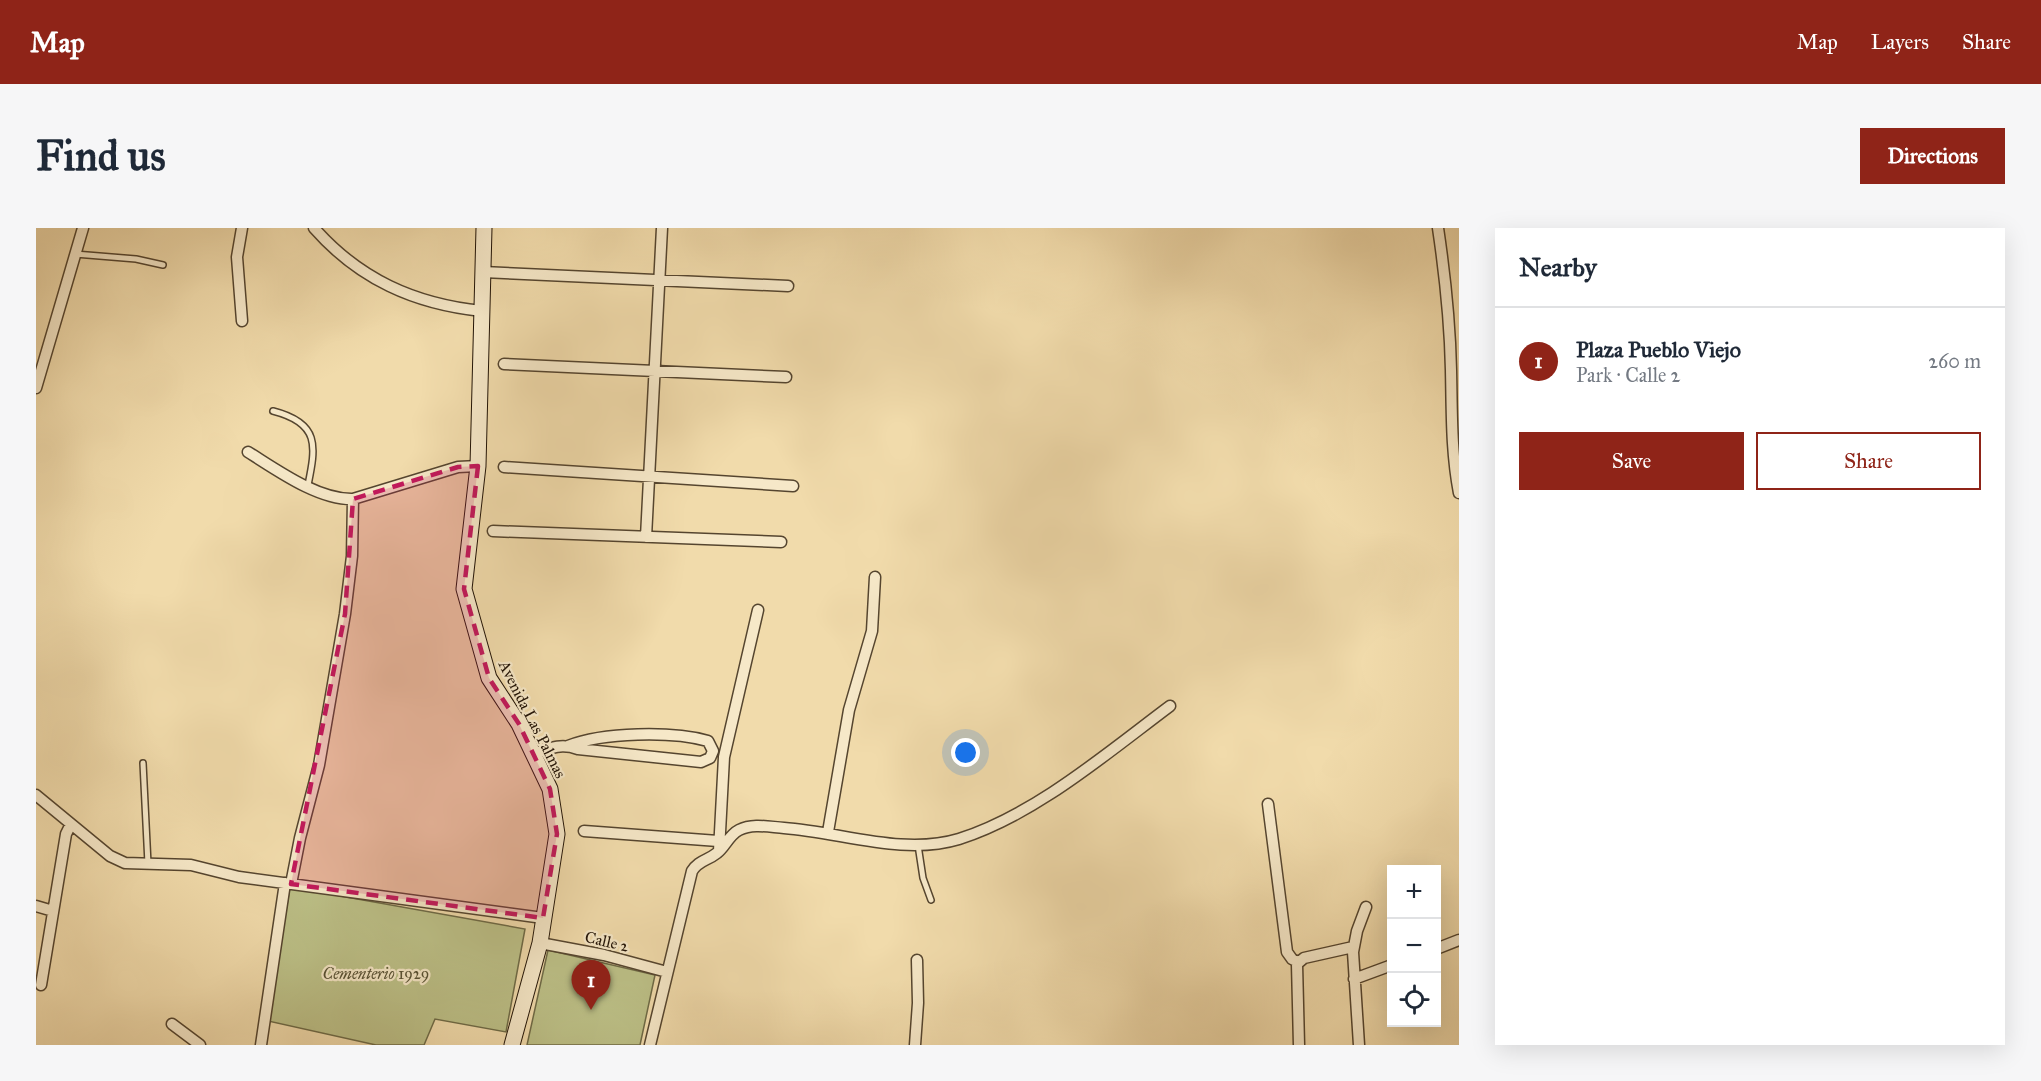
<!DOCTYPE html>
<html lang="en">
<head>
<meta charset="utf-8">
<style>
  body { margin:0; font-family:"IM FELL Great Primer",serif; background:#f6f6f7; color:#1f2937 }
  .controls { position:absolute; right:18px; bottom:18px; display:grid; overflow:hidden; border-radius:0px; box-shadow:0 6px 24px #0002 }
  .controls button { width:54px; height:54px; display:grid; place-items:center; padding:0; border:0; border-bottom:2px solid #e0e1e3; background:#fff; color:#1f2937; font:30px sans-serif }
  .you { position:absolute; left:930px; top:525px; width:21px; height:21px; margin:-15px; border:4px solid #fff; border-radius:50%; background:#1a73e8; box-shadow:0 0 0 9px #1a73e833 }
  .badge { display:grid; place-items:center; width:39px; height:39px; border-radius:50%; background:#8f2418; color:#fff; font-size:20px; font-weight:700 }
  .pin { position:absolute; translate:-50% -50px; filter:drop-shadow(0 2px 3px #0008) }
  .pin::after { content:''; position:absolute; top:32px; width:21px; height:18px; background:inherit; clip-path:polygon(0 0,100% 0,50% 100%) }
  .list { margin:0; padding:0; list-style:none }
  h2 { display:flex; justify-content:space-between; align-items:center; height:78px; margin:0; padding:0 24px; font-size:26px }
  h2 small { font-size:20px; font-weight:400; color:#747a83 }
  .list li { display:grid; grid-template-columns:39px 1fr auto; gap:18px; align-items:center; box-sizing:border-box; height:108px; padding:0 24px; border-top:2px solid #e0e1e3 }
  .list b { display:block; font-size:22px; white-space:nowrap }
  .list p { margin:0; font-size:20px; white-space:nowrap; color:#747a83 }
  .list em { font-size:20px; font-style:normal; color:#747a83 }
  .actions { display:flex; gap:12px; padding:18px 24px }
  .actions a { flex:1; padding:14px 0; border:2px solid #8f2418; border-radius:0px; text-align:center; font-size:21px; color:#8f2418 }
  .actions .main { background:#8f2418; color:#fff }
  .icon { flex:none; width:33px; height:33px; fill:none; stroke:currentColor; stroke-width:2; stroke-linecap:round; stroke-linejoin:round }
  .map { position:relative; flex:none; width:1423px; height:817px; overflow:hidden; border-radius:0px }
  header { display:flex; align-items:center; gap:36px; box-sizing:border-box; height:84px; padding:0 30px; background:#8f2418; color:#fff }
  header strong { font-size:28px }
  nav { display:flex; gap:33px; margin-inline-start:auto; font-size:21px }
  .intro { display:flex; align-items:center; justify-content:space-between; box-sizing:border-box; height:144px; padding:0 36px }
  h1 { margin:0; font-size:42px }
  .button { padding:15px 27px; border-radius:0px; background:#8f2418; color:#fff; font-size:21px; font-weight:700 }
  main { display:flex; gap:36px; padding:0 36px }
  aside { flex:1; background:#fff; border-radius:0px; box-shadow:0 6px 24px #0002 }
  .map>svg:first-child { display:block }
  .green { fill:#bcc087; stroke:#6e6a46; stroke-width:1.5 }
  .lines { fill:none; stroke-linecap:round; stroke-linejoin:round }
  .lane-casing { stroke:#55452f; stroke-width:8 }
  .street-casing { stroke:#55452f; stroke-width:13 }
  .secondary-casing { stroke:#211306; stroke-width:17 }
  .lane { stroke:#f6e8c8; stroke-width:5 }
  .street { stroke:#f6e8c8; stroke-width:10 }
  .secondary { stroke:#f6e8c8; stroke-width:15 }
  .marked { fill:#c2185b; fill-opacity:0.2; stroke:#c2185b; stroke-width:4.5; stroke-dasharray:12 8; stroke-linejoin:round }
  .labels { text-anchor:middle; stroke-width:4.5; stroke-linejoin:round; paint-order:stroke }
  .street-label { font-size:16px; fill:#211306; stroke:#f6e8c8 }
  .park-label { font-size:16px; font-style:italic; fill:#575033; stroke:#f6e8c8 }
</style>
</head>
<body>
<header>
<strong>Map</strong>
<nav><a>Map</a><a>Layers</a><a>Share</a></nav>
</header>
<div class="intro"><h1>Find us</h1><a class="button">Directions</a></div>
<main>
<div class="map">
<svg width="1423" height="817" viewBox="0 0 1423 817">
  <rect width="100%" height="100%" fill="#f1dbab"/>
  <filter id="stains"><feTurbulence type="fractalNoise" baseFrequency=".00333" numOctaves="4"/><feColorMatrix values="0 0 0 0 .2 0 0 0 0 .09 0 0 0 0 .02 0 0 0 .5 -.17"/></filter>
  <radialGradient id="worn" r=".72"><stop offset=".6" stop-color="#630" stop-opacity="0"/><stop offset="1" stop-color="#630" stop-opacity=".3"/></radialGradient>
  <path class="green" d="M254,659L489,701L470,804L399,791L388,817H340L232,793Z
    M512,722L619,747L604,817H491Z"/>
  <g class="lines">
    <g class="lane-casing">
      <path id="lane" d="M39,26L100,31L127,37
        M237,183C284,195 280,218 272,257
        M107,535L112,636
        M882,617L887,650L895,672"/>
    </g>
    <g class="street-casing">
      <path id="street" d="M206,0L201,29L206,93
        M278,0C323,51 378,76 446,83
        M1402,0C1409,47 1414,94 1415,142C1416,184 1415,223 1423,265
        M447,44L752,58
        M468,136L750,149
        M0,160L47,0
        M212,224C241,242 282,272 317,271L422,239L442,238
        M468,239L757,258
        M457,303L745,314
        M610,309L626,0
        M497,526C514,520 525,515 542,521L665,534L674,530L677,523L672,513C636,503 567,504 532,518
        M0,567L74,628L89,635L155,637L203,649L507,690
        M1232,576L1251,724L1256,731L1262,734
        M548,603L682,613
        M792,604L813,482L836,403L839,349
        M683,623L688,529L722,382
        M255,656L264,610L283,537L309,386L316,328L317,271
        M0,678L17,683
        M504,715L568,727L631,744
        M1400,721L1423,712
        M1318,751L1356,737
        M5,757L30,606L35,596
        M136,796L164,817
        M225,817L249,655
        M614,817L656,643C663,632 671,633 681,625C689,619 693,607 703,602C717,595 733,599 748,600C805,604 867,628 923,611C999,587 1071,525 1134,478
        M879,817L882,775L881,732
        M1263,817L1261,736L1268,730L1317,719
        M1323,817L1317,724L1321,703L1330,679"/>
    </g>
    <g class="secondary-casing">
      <path id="secondary" d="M448,0L442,238L428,361L453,450L483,496L514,561L521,606L504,715L476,817"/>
    </g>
    <use href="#lane" class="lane"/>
    <use href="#street" class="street"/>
    <use href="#secondary" class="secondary"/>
  </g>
  <path class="marked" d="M442,238L428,361L453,450L483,496L514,561L521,606L507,690L255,656L309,386L317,271L422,239Z"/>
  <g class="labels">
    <g class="street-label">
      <text transform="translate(497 491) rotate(63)" y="6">Avenida Las Palmas</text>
      <text transform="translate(571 713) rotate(13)" y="6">Calle 2</text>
    </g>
    <g class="park-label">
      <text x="340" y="751">Cementerio 1929</text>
    </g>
  </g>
  <rect width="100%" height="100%" filter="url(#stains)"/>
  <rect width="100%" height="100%" fill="url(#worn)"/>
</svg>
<div class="controls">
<button>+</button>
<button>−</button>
<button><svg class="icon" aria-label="locate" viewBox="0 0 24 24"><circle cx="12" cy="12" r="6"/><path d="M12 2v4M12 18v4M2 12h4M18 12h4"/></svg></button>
</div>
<div class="you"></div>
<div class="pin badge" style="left:555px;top:782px">1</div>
</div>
<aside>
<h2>Nearby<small></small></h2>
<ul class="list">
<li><span class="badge">1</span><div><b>Plaza Pueblo Viejo</b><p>Park · Calle 2</p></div><em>260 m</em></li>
</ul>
<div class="actions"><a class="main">Save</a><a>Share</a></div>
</aside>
</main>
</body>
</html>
